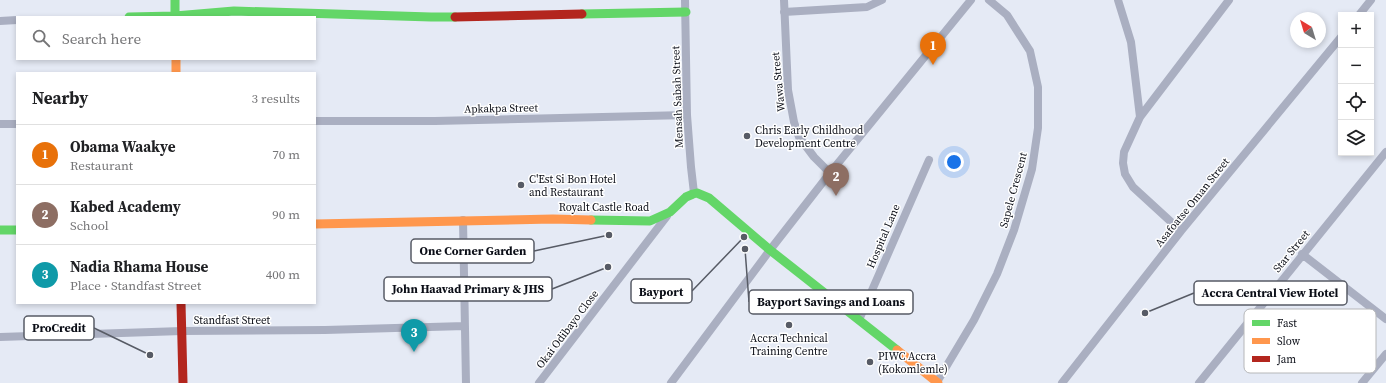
<!DOCTYPE html>
<html lang="en">
<head>
<meta charset="utf-8">
<style>
  body { margin:0; font-family:"Source Serif 4",serif; background:#f2f2f2; color:#202124 }
  .controls { position:absolute; right:12px; top:12px; display:grid; overflow:hidden; border-radius:0px; box-shadow:0 2px 6px #0003 }
  .controls button { width:36px; height:36px; display:grid; place-items:center; padding:0; border:0; border-bottom:1px solid #e0e0e0; background:#fff; color:#202124; font:20px sans-serif }
  .compass { position:absolute; left:1290px; top:12px; width:36px; height:36px; border-radius:50%; background:#fff; box-shadow:0 2px 6px #0003; rotate:322deg }
  .you { position:absolute; left:954px; top:162px; width:14px; height:14px; margin:-10px; border:3px solid #fff; border-radius:50%; background:#1a73e8; box-shadow:0 0 0 6px #1a73e833 }
  .badge { display:grid; place-items:center; width:26px; height:26px; border-radius:50%; background:#575b65; color:#fff; font-size:13px; font-weight:700 }
  .pin { position:absolute; translate:-50% -33px; filter:drop-shadow(0 1px 2px #0008) }
  .pin::after { content:''; position:absolute; top:21px; width:14px; height:12px; background:inherit; clip-path:polygon(0 0,100% 0,50% 100%) }
  .list { margin:0; padding:0; list-style:none }
  h2 { display:flex; justify-content:space-between; align-items:center; height:52px; margin:0; padding:0 16px; font-size:17px }
  h2 small { font-size:13px; font-weight:400; color:#757577 }
  .list li { display:grid; grid-template-columns:26px 1fr auto; gap:12px; align-items:center; box-sizing:border-box; height:60px; padding:0 16px; border-top:1px solid #e0e0e0 }
  .list b { display:block; font-size:15px; white-space:nowrap }
  .list p { margin:0; font-size:13px; white-space:nowrap; color:#757577 }
  .list em { font-size:13px; font-style:normal; color:#757577 }
  .icon { flex:none; width:22px; height:22px; fill:none; stroke:currentColor; stroke-width:2; stroke-linecap:round; stroke-linejoin:round }
  .map { position:relative; flex:none; width:1386px; height:383px; overflow:hidden }
  .search { position:absolute; background:#fff; box-shadow:0 2px 6px #0003; left:16px; top:16px; width:300px; height:44px; display:flex; align-items:center; gap:10px; box-sizing:border-box; padding:0 14px; border-radius:0px; color:#757577; font-size:15px }
  .panel { position:absolute; background:#fff; box-shadow:0 2px 6px #0003; left:16px; top:72px; width:300px; height:232px; border-radius:0px }
  .map>svg:first-child { display:block }
  .lines { fill:none; stroke-linecap:round; stroke-linejoin:round }
  .street { stroke:#aaafc1; stroke-width:8 }
  .fast { stroke:#63d668; stroke-width:9 }
  .slow { stroke:#ff974d; stroke-width:9 }
  .jam { stroke:#b3261e; stroke-width:9 }
  .poi-dot { fill:#575b65; stroke:#fff; stroke-width:1.5 }
  .labels { text-anchor:middle; stroke-width:3; stroke-linejoin:round; paint-order:stroke }
  .street-label { font-size:11px; fill:#0b0e17; stroke:#fff }
  .poi-label { font-size:11px; fill:#0b0e17; stroke:#fff; text-anchor:start }
  .key { fill:#fff; stroke:#b6b7b9; stroke-width:1 }
  .key-label { font-size:11px; fill:#0b0e17 }
  .leader { fill:none; stroke:#575b65; stroke-width:1.5 }
  .callout-dot { fill:#575b65; stroke:#fff; stroke-width:1.5 }
  .callout { fill:#fff; stroke:#575b65; stroke-width:1.5 }
  .callout-label { font-size:12px; text-anchor:middle; font-weight:bold; fill:#0b0e17 }
</style>
</head>
<body>
<div class="map">
<svg width="1386" height="383" viewBox="0 0 1386 383">
  <rect width="100%" height="100%" fill="#e5eaf5"/>
  <g class="lines">
    <path class="street" d="M685,0L687,115L691,167L694,193
      M784,0L788,90L794,122L799,137L814,157L830,173
      M1118,0L1131,42L1140,117
      M784,12L867,7L882,0
      M1359,15L1371,0
      M0,21L17,20
      M315,121H435L687,115
      M0,124H17
      M463,220L466,383
      M1181,231L1133,187L1125,174L1123,163L1124,152L1140,117L1229,0
      M1302,254L1386,319
      M859,320L929,160
      M0,337L182,331L325,330L465,326
      M937,382L974,320L997,274L1014,230L1032,169L1038,128V87L1030,51L1007,15L989,0
      M539,383L667,216
      M671,383L770,250L830,173L971,0
      M1062,383L1181,231L1341,37
      M1199,383L1386,152
      M1362,383L1386,354"/>
    <path class="fast" d="M175,0V17
      M582,14L686,12
      M129,17L175,16L234,11L431,17H455
      M591,220L650,221L670,212L686,197L693,194L697,193L709,198L770,250L897,350
      M0,230H17"/>
    <path class="slow" d="M176,59V73
      M315,224L553,219L591,220
      M897,350L938,383"/>
    <path class="jam" d="M455,17L582,14
      M181,303L183,383"/>
  </g>
  <g class="poi-dot">
    <circle cx="747" cy="136" r="4"/>
    <circle cx="521" cy="185" r="4"/>
    <circle cx="789" cy="325" r="4"/>
    <circle cx="870" cy="362" r="4"/>
  </g>
  <g class="labels">
    <g class="street-label">
      <text transform="translate(778 82) rotate(-96)" y="4">Wawa Street</text>
      <text transform="translate(677 97) rotate(-92)" y="4">Mensah Sabah Street</text>
      <text transform="translate(501 108) rotate(-1)" y="4">Apkakpa Street</text>
      <text transform="translate(1013 190) rotate(-75)" y="4">Sapele Crescent</text>
      <text transform="translate(1192 202) rotate(-51)" y="4">Asafoatse Oman Street</text>
      <text x="604" y="211">Royalt Castle Road</text>
      <text transform="translate(883 236) rotate(-67)" y="4">Hospital Lane</text>
      <text transform="translate(1291 251) rotate(-51)" y="4">Star Street</text>
      <text x="232" y="324">Standfast Street</text>
      <text transform="translate(567 329) rotate(-53)" y="4">Okai Odibayo Close</text>
    </g>
    <g class="poi-label">
      <text x="755" y="134">Chris Early Childhood<tspan x="755" dy="13">Development Centre</tspan></text>
      <text x="529" y="183">C'Est Si Bon Hotel<tspan x="529" dy="13">and Restaurant</tspan></text>
      <text x="789" y="342" text-anchor="middle">Accra Technical<tspan x="789" dy="13">Training Centre</tspan></text>
      <text x="878" y="360">PIWC Accra<tspan x="878" dy="13">(Kokomlemle)</tspan></text>
    </g>
  </g>
  <rect x="1244" y="309" width="132" height="64" rx="6" class="key"/>
  <rect x="1252" y="320" width="18" height="6" fill="#63d668"/>
  <rect x="1252" y="338" width="18" height="6" fill="#ff974d"/>
  <rect x="1252" y="356" width="18" height="6" fill="#b3261e"/>
  <g class="key-label">
    <text x="1277" y="327">Fast</text>
    <text x="1277" y="345">Slow</text>
    <text x="1277" y="363">Jam</text>
  </g>
  <path class="leader" d="M609 235L534 251M608 267L552 289M744 237L692 291M1145 313L1194 293M745 249L749 302M150 355L94 328"/>
  <g class="callout-dot">
    <circle cx="609" cy="235" r="4"/>
    <circle cx="608" cy="267" r="4"/>
    <circle cx="744" cy="237" r="4"/>
    <circle cx="1145" cy="313" r="4"/>
    <circle cx="745" cy="249" r="4"/>
    <circle cx="150" cy="355" r="4"/>
  </g>
  <g class="callout">
    <rect x="411" y="239" width="123" height="24" rx="4"/>
    <rect x="384" y="277" width="168" height="24" rx="4"/>
    <rect x="631" y="279" width="61" height="24" rx="4"/>
    <rect x="1194" y="281" width="153" height="24" rx="4"/>
    <rect x="749" y="290" width="164" height="24" rx="4"/>
    <rect x="24" y="316" width="70" height="24" rx="4"/>
  </g>
  <g class="callout-label">
    <text x="473" y="255">One Corner Garden</text>
    <text x="468" y="293">John Haavad Primary &amp; JHS</text>
    <text x="661" y="296">Bayport</text>
    <text x="1270" y="297">Accra Central View Hotel</text>
    <text x="831" y="306">Bayport Savings and Loans</text>
    <text x="59" y="332">ProCredit</text>
  </g>
</svg>
<div class="controls">
<button>+</button>
<button>−</button>
<button><svg class="icon" aria-label="locate" viewBox="0 0 24 24"><circle cx="12" cy="12" r="6"/><path d="M12 2v4M12 18v4M2 12h4M18 12h4"/></svg></button>
<button><svg class="icon" aria-label="layers" viewBox="0 0 24 24"><path d="M12 4l9 5-9 5-9-5zM3 14l9 5 9-5"/></svg></button>
</div>
<svg class="compass" viewBox="-18 -18 36 36"><path d="M0-13l5 13h-10z" fill="#e53935"/><path d="M0 13l5-13h-10z" fill="#757577"/></svg>
<div class="you"></div>
<div class="pin badge" style="left:933px;top:65px;background:#e8710a">1</div>
<div class="pin badge" style="left:836px;top:196px;background:#8d6e63">2</div>
<div class="pin badge" style="left:414px;top:352px;background:#0f9aa8">3</div>
<div class="search"><svg class="icon" aria-label="search" viewBox="0 0 24 24"><circle cx="10" cy="10" r="6"/><path d="M15 15l6 6"/></svg>Search here</div>
<section class="panel">
<h2>Nearby<small>3 results</small></h2>
<ul class="list">
<li><span class="badge" style="background:#e8710a">1</span><div><b>Obama Waakye</b><p>Restaurant</p></div><em>70 m</em></li>
<li><span class="badge" style="background:#8d6e63">2</span><div><b>Kabed Academy</b><p>School</p></div><em>90 m</em></li>
<li><span class="badge" style="background:#0f9aa8">3</span><div><b>Nadia Rhama House</b><p>Place · Standfast Street</p></div><em>400 m</em></li>
</ul>
</section>
</div>
</body>
</html>
